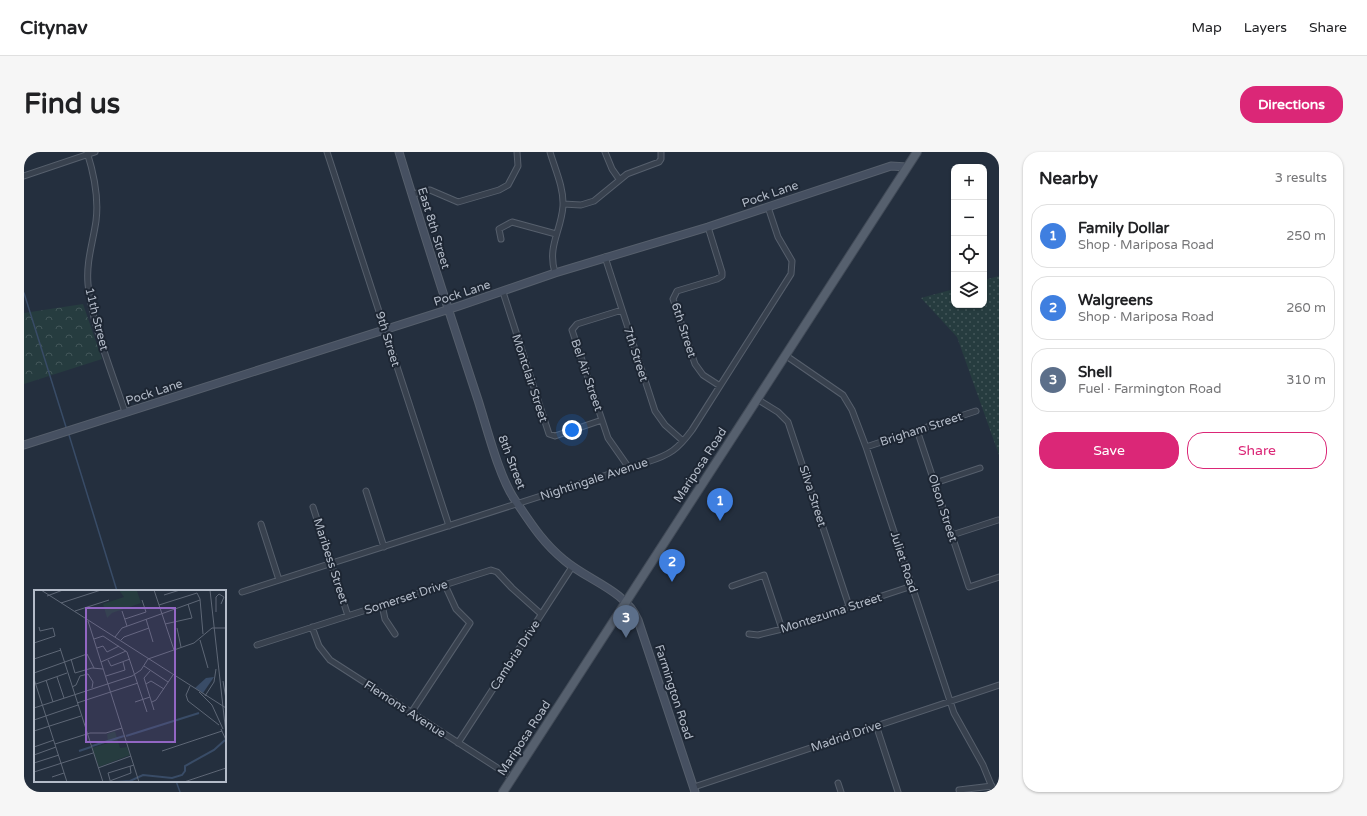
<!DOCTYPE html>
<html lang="en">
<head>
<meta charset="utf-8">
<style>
  body { margin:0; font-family:"Varela Round",sans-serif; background:#f6f6f6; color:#202124 }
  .controls { position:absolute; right:12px; top:12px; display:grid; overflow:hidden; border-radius:8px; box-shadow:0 1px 3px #0004 }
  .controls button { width:36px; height:36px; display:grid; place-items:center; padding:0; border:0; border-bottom:1px solid #e0e0e0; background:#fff; color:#202124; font:20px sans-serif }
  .you { position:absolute; left:548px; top:278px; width:14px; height:14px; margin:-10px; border:3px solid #fff; border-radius:50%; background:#1a73e8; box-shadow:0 0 0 6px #1a73e833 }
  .badge { display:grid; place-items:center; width:26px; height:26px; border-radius:50%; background:#db2777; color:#fff; font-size:13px; font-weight:700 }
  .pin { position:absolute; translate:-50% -33px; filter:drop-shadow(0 1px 2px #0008) }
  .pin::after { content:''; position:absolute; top:21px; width:14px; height:12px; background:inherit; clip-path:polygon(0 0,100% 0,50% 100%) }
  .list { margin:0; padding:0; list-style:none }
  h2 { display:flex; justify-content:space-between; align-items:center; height:52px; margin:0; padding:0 16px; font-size:17px }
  h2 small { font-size:13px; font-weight:400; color:#757577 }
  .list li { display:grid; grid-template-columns:26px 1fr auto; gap:12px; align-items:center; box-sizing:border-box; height:64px; margin:0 8px 8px; padding:0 8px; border:1px solid #e0e0e0; border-radius:16px }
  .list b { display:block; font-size:15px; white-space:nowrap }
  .list p { margin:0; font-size:13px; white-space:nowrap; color:#757577 }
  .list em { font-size:13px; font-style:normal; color:#757577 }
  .actions { display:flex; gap:8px; padding:12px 16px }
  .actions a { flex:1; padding:9px 0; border:1px solid #db2777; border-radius:16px; text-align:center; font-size:14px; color:#db2777 }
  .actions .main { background:#db2777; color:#fff }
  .icon { flex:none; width:22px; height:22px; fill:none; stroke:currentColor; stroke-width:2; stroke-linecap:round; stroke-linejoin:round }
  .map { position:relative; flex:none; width:975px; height:640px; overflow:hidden; border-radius:16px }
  header { display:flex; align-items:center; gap:24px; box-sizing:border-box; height:56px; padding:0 20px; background:#fff; border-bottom:1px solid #e0e0e0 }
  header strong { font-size:19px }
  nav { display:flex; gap:22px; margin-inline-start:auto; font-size:14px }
  .intro { display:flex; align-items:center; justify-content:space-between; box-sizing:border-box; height:96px; padding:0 24px }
  h1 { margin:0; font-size:28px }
  .button { padding:10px 18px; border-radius:16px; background:#db2777; color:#fff; font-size:14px; font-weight:700 }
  main { display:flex; gap:24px; padding:0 24px }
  aside { flex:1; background:#fff; border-radius:16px; box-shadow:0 1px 3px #0004 }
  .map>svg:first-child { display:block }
  .grass { fill:url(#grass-dots) }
  .park { fill:url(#park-crowns) }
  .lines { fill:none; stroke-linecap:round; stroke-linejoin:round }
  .stream { stroke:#394c67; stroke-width:1.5 }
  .street-casing { stroke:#565f6c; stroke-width:7 }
  .secondary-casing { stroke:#565f6c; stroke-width:9 }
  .primary-casing { stroke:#414a57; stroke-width:10 }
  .street { stroke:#38414e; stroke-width:5 }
  .secondary { stroke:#465061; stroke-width:7 }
  .primary { stroke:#56606e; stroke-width:8 }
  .labels { text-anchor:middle; stroke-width:4; stroke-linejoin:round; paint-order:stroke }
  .street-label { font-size:12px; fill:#b4bcc9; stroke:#1d2633 }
  .inset-river { fill:none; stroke:#394c67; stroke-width:2 }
  .inset-road { fill:none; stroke:#5e6776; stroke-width:1 }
  .view { fill:#9266c3; fill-opacity:0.15; stroke:#9266c3; stroke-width:2 }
  .inset-edge { fill:none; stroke:#b4bcc9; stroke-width:2 }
</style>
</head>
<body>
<header>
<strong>Citynav</strong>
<nav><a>Map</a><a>Layers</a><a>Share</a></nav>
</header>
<div class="intro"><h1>Find us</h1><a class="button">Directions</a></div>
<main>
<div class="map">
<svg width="975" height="640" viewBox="0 0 975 640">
  <defs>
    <pattern id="grass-dots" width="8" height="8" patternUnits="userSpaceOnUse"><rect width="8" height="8" fill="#263c3f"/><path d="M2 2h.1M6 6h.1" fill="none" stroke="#435659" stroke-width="1.8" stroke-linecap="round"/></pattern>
    <pattern id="park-crowns" width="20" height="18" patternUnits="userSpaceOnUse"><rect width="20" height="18" fill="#263c3f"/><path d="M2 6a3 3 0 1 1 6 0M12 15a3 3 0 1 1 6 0" fill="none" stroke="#435659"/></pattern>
  </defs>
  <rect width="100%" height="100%" fill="#242f3e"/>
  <path class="grass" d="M975,124V303L933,185L897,146L930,137V153H960V128Z"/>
  <path class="park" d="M59,152L78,207L0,232V161Z"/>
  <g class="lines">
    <path class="stream" d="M0,141L42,275
      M45,283L93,439
      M152,629L156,640"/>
    <g class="street-casing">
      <path id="street" d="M63,0C70,22 75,46 72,69C69,90 62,110 64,132C67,170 89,223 101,260
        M303,0L425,374
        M526,0C531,17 540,36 539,54C537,80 523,94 531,121
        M581,0L588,17L595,27
        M0,24L71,0
        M389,42L406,38L434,50L475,38L484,33L494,14L493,0
        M539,52L557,53L570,49L603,22L635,10L637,7V0
        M684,75L698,120V124L693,127L653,139L649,147L671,212L679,223L696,234
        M477,87L475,77L488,70L532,82
        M581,105L631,259L641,273L659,289
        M479,140L525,282L531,284L578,268
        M598,158L553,172L548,178L584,286L605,316
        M761,203L819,243L828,258L842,295L930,561L959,613L970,640
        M733,247L754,260L764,270L825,454
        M893,278L945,435L975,425
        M842,295L952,259
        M911,331L956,316
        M342,339L360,395
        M289,355L324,464
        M237,372L255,428
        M928,383L974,368
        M708,434L740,423L758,477
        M218,440L623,310C646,303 654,297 668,278L767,122L768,109L754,85L744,55
        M358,453L361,467L371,482
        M288,475L295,494L306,508L489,626
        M725,482L734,483L758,477L888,434
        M233,493L467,418L473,420L488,436L517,462
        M387,561L446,471L432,457L421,433
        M852,573L874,640
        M434,591L548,415
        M814,631L817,640
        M670,635L975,533
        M935,638L968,634"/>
    </g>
    <g class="secondary-casing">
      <path id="secondary" d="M375,0C400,83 427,166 454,248C463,276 475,325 491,348C506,370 518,390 540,408C563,428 601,438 614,468L671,640
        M0,293L435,154L531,121L684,75L867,14L883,15"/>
    </g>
    <g class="primary-casing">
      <path id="primary" d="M479,640L893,0"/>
    </g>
    <use href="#street" class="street"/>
    <use href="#secondary" class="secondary"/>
    <use href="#primary" class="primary"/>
  </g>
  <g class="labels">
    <g class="street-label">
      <text transform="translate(746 42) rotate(-19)" y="4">Pock Lane</text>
      <text transform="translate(410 76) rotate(73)" y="4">East 8th Street</text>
      <text transform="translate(438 141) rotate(-18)" y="4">Pock Lane</text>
      <text transform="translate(73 167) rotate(76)" y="4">11th Street</text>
      <text transform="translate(660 178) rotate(72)" y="4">6th Street</text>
      <text transform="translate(364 187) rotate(73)" y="4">9th Street</text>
      <text transform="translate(612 202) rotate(72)" y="4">7th Street</text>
      <text transform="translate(563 223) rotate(71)" y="4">Bel Air Street</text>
      <text transform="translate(506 226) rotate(72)" y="4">Montclair Street</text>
      <text transform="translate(130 240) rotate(-18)" y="4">Pock Lane</text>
      <text transform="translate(897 277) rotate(-18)" y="4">Brigham Street</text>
      <text transform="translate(488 310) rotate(69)" y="4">8th Street</text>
      <text transform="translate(676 313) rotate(-57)" y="4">Mariposa Road</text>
      <text transform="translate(570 327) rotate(-18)" y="4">Nightingale Avenue</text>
      <text transform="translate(789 344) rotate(72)" y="4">Silva Street</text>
      <text transform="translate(919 356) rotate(72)" y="4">Olson Street</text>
      <text transform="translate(307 409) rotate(72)" y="4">Maribess Street</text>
      <text transform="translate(880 410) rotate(72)" y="4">Juliet Road</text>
      <text transform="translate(382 445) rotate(-18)" y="4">Somerset Drive</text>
      <text transform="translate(807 461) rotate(-18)" y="4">Montezuma Street</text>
      <text transform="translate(491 503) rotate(-57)" y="4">Cambria Drive</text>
      <text transform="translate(650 540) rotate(72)" y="4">Farmington Road</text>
      <text transform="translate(381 557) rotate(33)" y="4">Flemons Avenue</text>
      <text transform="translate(822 584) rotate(-19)" y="4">Madrid Drive</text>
      <text transform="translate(500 586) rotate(-57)" y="4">Mariposa Road</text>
    </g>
  </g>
  <g transform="translate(10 438)">
    <rect width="192" height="192" fill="#242f3e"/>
    <path d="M85,0H106L103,1L107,13L78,23L73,28L69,14L90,7Z" fill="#263c3f"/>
    <path d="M81,141L86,158L93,157L96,165L65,177L58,158L74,153L73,144Z" fill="#263c3f"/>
    <path d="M180,87L169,103L161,98L172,88Z" fill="#394c67"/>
    <path class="inset-river" d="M92,146L165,123M58,156L90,146M45,161L57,157M81,192L96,191L109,185L138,188L148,185L151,181V176L180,160L191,150"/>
    <path class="inset-road" d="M7,0L192,118M120,0L140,60M176,0L192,144M130,5L146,0M13,6L29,0M27,13L67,0M125,15L163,3L166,9L169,44M41,21L75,10M88,21L93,36M182,22V7L185,4L190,7L187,14M91,29L112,22L108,10M112,29L119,52M54,31L105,192M131,34L158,28L154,14M143,38L147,57M81,47L88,38L166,10M60,49L69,46L93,62L113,122M87,50L90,47L115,38M166,50L174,78M0,53L21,46L19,38L6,41L5,37M26,58L69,192M63,58L69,56L73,62L85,56M0,69L27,60M37,69L41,83L58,78L69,79M114,69L160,53L178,38H192M74,70L77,76L96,69M67,72L92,61M110,76L134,92M116,81L110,88L120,120M0,83L53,64L60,78M72,86L91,80L89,72M23,87L30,108M0,89L33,192M12,90L19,112M189,91L192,109M2,94L33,83M112,94L117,91L130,99M156,96L152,105L154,111L185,135M38,97L42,95L46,86L54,84L59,92L58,98M165,102L178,115L189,139M171,106L180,92L182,79M101,112L116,107M118,112L122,110L139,85M43,113L104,93M0,118L98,86L107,80L114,69M0,130L44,115M187,139L192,150M0,141L47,126M21,154L56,143H72L88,138M0,157L20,150M128,161L188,141M0,165L22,157M0,173L25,165M64,178L97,166M0,182L59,163M18,187L30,183M76,190L74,183L100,175M73,192L97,183L96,176M150,192L192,178"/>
    <path class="view" d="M52,18H141V152H52Z"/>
    <rect width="192" height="192" class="inset-edge"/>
  </g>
</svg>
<div class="controls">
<button>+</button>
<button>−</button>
<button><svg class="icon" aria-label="locate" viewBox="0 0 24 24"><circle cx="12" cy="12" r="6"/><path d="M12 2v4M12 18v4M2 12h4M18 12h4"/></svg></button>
<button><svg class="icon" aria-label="layers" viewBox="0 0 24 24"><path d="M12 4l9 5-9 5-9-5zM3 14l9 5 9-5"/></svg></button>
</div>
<div class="you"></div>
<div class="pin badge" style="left:696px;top:369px;background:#3f7fe0">1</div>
<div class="pin badge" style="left:648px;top:430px;background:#3f7fe0">2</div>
<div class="pin badge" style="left:602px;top:486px;background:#5c6f8a">3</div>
</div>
<aside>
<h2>Nearby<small>3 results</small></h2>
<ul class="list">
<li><span class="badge" style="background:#3f7fe0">1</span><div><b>Family Dollar</b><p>Shop · Mariposa Road</p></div><em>250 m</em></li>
<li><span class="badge" style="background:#3f7fe0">2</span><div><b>Walgreens</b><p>Shop · Mariposa Road</p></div><em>260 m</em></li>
<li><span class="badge" style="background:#5c6f8a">3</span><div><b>Shell</b><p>Fuel · Farmington Road</p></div><em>310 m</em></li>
</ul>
<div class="actions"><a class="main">Save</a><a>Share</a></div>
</aside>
</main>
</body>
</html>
